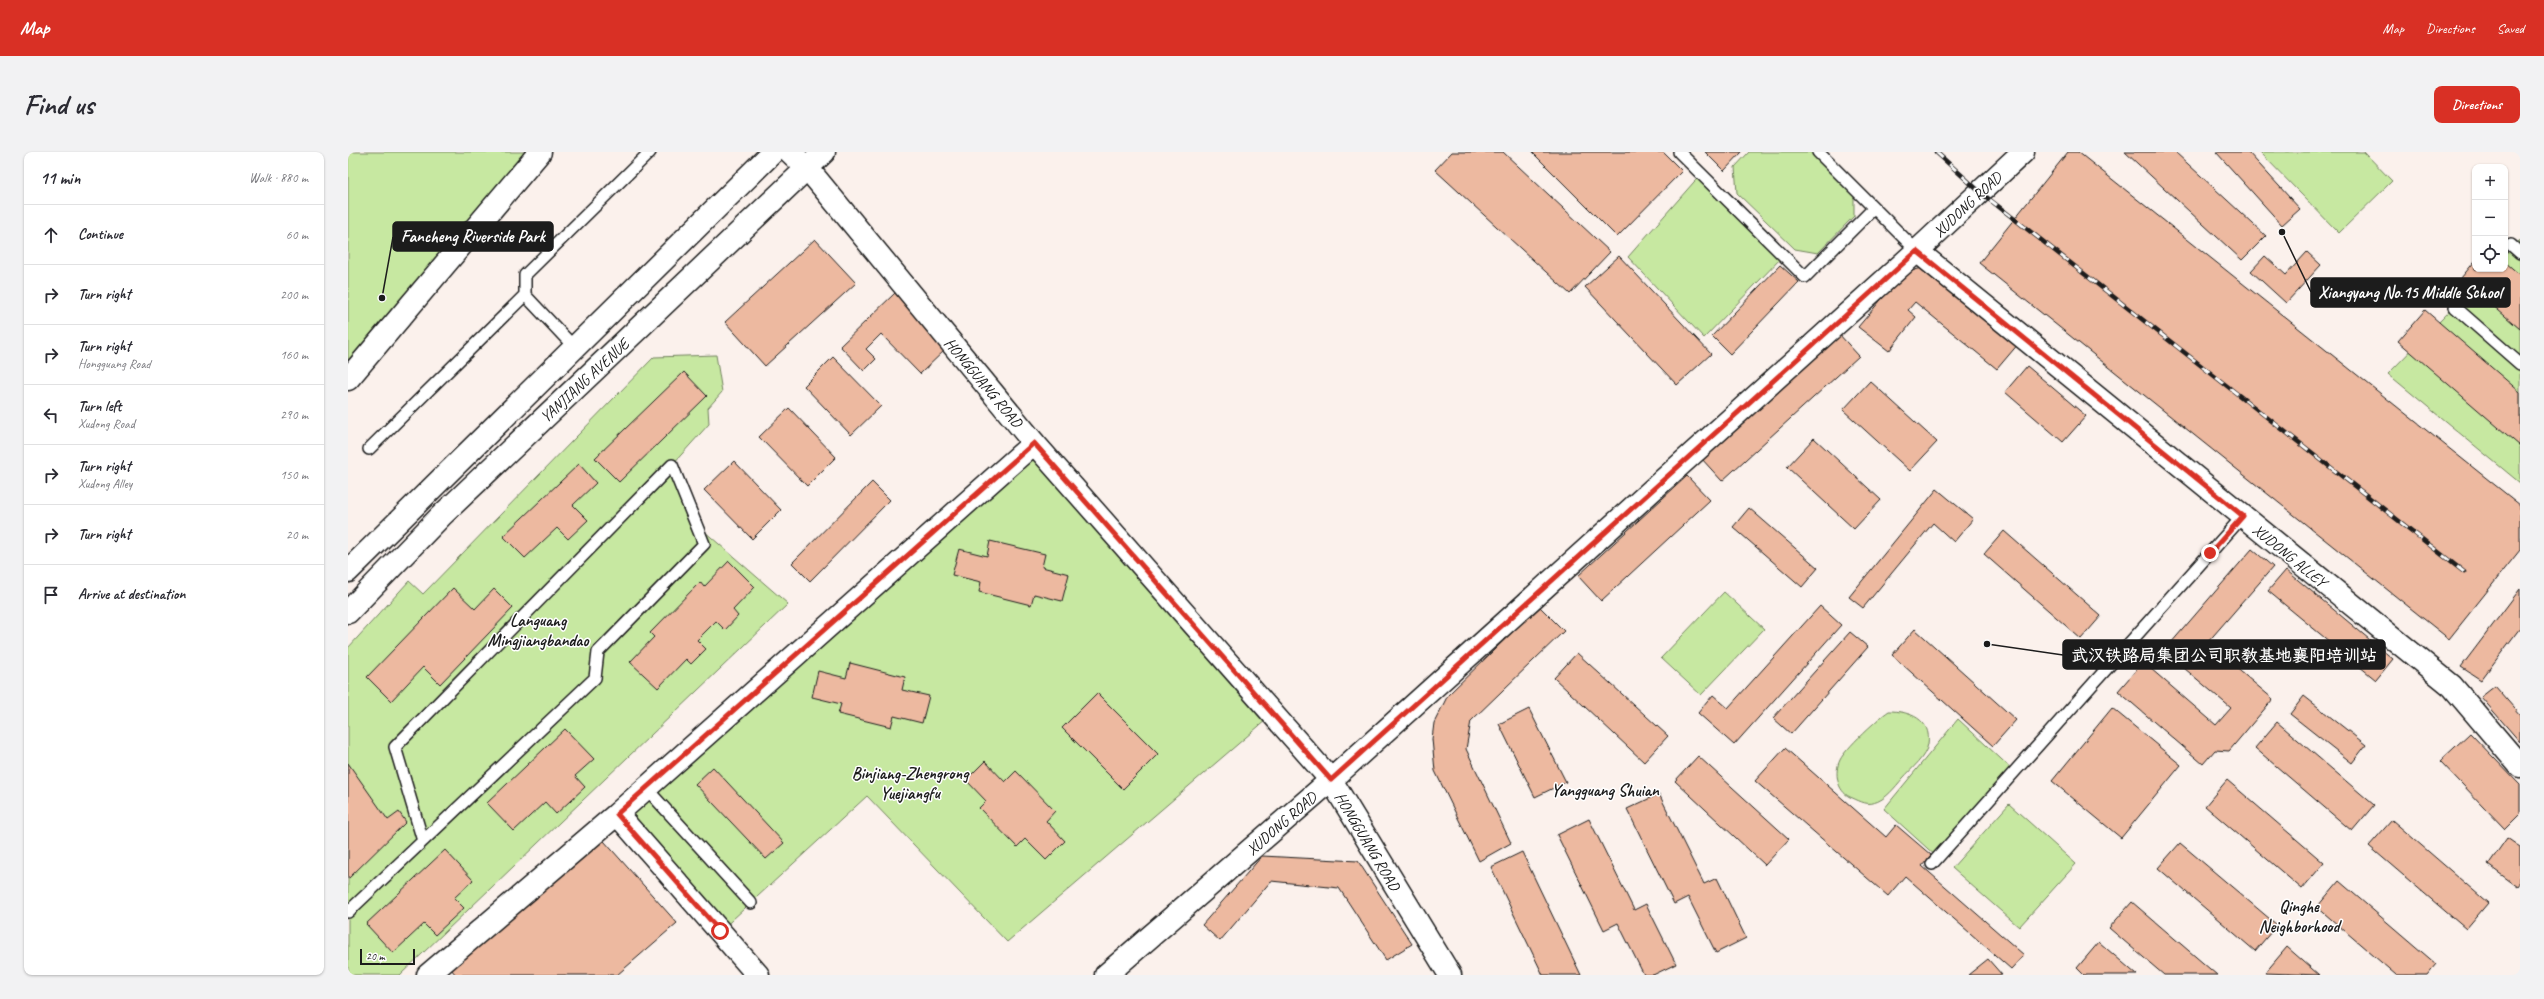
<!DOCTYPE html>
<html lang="en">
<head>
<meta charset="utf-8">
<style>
  body { margin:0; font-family:Caveat,"LXGW WenKai TC",sans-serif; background:#f2f2f3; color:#2b2b33 }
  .controls { position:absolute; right:12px; top:12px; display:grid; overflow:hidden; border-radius:8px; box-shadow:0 1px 3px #0004 }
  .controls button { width:36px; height:36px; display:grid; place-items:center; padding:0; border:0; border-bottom:1px solid #e1e1e2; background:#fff; color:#2b2b33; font:20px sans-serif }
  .scale { position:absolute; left:12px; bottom:10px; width:55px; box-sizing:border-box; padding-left:4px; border:2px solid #1c1c1c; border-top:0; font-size:11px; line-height:14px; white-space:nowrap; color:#1c1c1c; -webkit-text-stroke:3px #fff; paint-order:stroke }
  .stop { position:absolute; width:12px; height:12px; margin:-9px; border:3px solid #d93025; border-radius:50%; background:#fff }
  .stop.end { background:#d93025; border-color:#fff; box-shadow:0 1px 4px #0008 }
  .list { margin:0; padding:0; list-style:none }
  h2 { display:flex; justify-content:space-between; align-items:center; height:52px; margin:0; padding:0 16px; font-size:17px }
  h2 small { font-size:13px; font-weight:400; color:#7c7c81 }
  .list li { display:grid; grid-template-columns:26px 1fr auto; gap:12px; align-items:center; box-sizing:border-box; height:60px; padding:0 16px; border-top:1px solid #e1e1e2 }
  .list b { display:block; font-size:15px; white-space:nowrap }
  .list p { margin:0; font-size:13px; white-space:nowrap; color:#7c7c81 }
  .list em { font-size:13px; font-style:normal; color:#7c7c81 }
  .icon { flex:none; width:22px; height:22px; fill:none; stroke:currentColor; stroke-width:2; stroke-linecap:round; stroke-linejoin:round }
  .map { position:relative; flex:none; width:2172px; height:823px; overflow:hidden; border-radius:8px }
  header { display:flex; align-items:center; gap:24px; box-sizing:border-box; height:56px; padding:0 20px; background:#d93025; color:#fff }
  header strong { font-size:19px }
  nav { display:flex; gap:22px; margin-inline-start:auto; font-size:14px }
  .intro { display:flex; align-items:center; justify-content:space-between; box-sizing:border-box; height:96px; padding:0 24px }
  h1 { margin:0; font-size:28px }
  .button { padding:10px 18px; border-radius:8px; background:#d93025; color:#fff; font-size:14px; font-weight:700 }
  main { display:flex; gap:24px; padding:0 24px }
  aside { flex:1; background:#fff; border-radius:8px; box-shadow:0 1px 3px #0004 }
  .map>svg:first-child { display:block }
  .green { fill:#c7e8a1; stroke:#72825e }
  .building { fill:#edb9a0; stroke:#1c1c1c }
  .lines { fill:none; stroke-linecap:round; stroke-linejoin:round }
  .service-casing { stroke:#1c1c1c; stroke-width:14 }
  .minor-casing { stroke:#1c1c1c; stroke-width:25 }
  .tertiary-casing { stroke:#1c1c1c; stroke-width:25 }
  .secondary-casing { stroke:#1c1c1c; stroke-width:25 }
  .service { stroke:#fff; stroke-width:11 }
  .minor { stroke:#fff; stroke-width:22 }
  .tertiary { stroke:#fff; stroke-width:22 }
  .secondary { stroke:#fff; stroke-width:22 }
  .rail-casing { stroke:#1c1c1c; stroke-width:4.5 }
  .rail { stroke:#fff; stroke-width:3; stroke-dasharray:9; stroke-linecap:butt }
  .route { stroke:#d93025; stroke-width:5 }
  .labels { text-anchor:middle; stroke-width:3; stroke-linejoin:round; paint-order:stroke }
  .street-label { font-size:16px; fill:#1c1c1c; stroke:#fff }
  .neighbourhood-label { font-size:17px; font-weight:bold; fill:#1c1c1c; stroke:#fff }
  .leader { fill:none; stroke:#1c1c1c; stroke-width:1.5 }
  .callout-dot { fill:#1c1c1c; stroke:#fff; stroke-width:1.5 }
  .callout { fill:#1c1c1c; stroke:#1c1c1c; stroke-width:1.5 }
  .callout-label { font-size:17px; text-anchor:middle; font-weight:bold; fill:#fff }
</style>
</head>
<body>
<header>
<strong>Map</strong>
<nav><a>Map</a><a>Directions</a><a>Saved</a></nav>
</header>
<div class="intro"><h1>Find us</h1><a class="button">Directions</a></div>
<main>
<aside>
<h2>11 min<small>Walk · 880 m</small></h2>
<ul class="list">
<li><svg class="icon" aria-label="ahead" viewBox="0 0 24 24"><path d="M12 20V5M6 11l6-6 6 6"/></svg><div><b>Continue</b></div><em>60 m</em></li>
<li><svg class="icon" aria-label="right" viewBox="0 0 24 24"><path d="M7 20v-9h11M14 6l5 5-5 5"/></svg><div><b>Turn right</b></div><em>200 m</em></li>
<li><svg class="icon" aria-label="right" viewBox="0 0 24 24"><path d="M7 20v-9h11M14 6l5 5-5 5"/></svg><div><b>Turn right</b><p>Hongguang Road</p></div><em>160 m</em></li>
<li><svg class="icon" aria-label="left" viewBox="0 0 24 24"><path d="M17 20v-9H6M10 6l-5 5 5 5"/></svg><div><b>Turn left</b><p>Xudong Road</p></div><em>290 m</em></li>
<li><svg class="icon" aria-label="right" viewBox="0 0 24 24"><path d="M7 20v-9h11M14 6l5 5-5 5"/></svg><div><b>Turn right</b><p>Xudong Alley</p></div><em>150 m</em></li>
<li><svg class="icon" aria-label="right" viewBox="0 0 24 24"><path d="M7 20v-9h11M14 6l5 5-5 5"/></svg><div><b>Turn right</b></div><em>20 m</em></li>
<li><svg class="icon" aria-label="arrive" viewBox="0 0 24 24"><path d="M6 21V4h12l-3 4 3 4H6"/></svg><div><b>Arrive at destination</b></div></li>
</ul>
</aside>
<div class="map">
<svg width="2172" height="823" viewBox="0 0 2172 823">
  <rect width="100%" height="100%" fill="#fbf1ec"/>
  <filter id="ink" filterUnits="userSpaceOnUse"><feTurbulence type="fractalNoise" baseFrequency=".025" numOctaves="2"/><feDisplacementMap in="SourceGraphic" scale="8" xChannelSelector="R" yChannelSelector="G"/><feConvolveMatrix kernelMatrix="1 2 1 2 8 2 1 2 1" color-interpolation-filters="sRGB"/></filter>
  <g filter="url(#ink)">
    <path class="green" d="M0,0H192L0,227Z
      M1401,0H1463L1506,42V64L1470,101L1447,97L1389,41L1387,15Z
      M1912,0H2016L2044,29L1991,81Z
      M1353,22L1435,104L1356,186L1280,105Z
      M2172,88V331L2040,222L2143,117H2157V103Z
      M368,203L374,240L360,256L361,272L324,313L348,372L440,452L52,823H0V496L61,429L75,442L306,205Z
      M686,291L925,562L659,790L519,644L372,779L269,662Z
      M1376,440L1416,477L1353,543L1313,506Z
      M1541,559C1561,559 1584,567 1580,592C1578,605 1563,617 1555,626C1547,635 1538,648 1525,651C1517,653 1510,648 1502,645C1489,639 1486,620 1492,608C1497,597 1530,566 1541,559Z
      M1610,567L1667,620L1590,706L1536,657Z
      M1661,652L1728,712L1671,775L1604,716Z"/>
    <path class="building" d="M1104,0H1155L1262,100L1222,142L1087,18Z
      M1184,0H1315L1334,19L1269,85Z
      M1357,0H1394L1376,19Z
      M1720,0H1730L2172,353V398L2101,487L1631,111Z
      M1777,0H1827L1918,84L1894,108Z
      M1868,0H1900L1952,57L1934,73Z
      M467,87L508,131L417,214L377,170Z
      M1959,100L1973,113L1938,151L1903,119L1917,104L1938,123Z
      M1271,104L1363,202L1329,233L1237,135Z
      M2127,109V117H2157V110L2172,123V177L2113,126Z
      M1432,113L1451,130L1382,202L1364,184Z
      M1574,116L1671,191L1649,217L1567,150L1560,158L1568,165L1541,199L1510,175L1548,130L1560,120Z
      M547,141L599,196L572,222L533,182L518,197L528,207L516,219L492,194Z
      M2077,158L2172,240V294L2050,189Z
      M1490,181L1511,204L1374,329L1353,306Z
      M485,205L533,254L503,283L456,234Z
      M1679,214L1738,264L1715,290L1657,240Z
      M336,220L359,244L271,330L247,306Z
      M1522,229L1589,290L1562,319L1495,258Z
      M441,256L488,305L459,334L411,285Z
      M1466,286L1533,348L1506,377L1439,315Z
      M386,309L433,358L404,387L356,338Z
      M231,312L248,331L225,353L240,368L220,387L209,376L177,406L155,384Z
      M1339,324L1362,348L1253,449L1230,424Z
      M524,330L542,348L462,429L444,411Z
      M1589,337L1625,367L1606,390L1585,371L1515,456L1501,445Z
      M1401,356L1470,416L1454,435L1385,375Z
      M1656,379L1753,464L1733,487L1636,402Z
      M642,389L697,402L694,415L721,422L714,449L686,442L683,453L631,440L633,430L604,423L611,397L639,404Z
      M1904,397L1925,415L1859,491L1925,547L1881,599L1867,598L1855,612L1770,539L1795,510L1868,573L1883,556L1816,499Z
      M381,409L407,435L385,458L390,464L377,478L368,469L349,488L358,497L343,512L338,507L310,536L282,510L306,485L302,481L352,430L356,435Z
      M1938,418L2045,507L2028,528L1920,439Z
      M105,436L127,457L146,437L165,456L92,532L75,515L43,549L19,525Z
      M2172,437V476L2133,528L2113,515Z
      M1191,454L1216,479L1123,569L1118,597L1163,691L1131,709L1087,619L1084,587L1086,571L1100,543Z
      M1472,454L1493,473L1386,593L1350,561L1365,543L1380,556Z
      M1567,477L1668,568L1645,594L1544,503Z
      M1502,480L1520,495L1443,582L1425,566Z
      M1229,501L1320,584L1296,610L1206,526Z
      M502,511L557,525L554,538L581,544L574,571L546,564L543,575L490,562L493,552L464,545L470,519L498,526Z
      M2147,534L2172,563V590L2133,545Z
      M749,541L810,602L775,637L714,576Z
      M1956,544L2018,593L2004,611L1942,562Z
      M1764,556L1833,613L1773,686L1704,629Z
      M1181,557L1218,630L1187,645L1151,572Z
      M1929,570L2026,653L2004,679L1907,596Z
      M217,577L246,607L227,624L237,635L208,662L197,650L166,679L139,651Z
      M2122,581L2172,633V662L2157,677L2092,609Z
      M1437,596L1538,685L1548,673L1583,703L1574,714L1676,803L1663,817L1557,724L1540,744L1407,629Z
      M1350,604L1441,687L1417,713L1327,629Z
      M637,609L657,630L668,619L707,659L698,669L717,689L698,708L677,687L669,695L631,656L638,649L618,628Z
      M0,611L40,668L51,660L58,670L0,727Z
      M365,615L436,691L418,707L347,632Z
      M1879,628L1976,711L1954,737L1857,654Z
      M1311,642L1356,732L1369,726L1398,786L1368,801L1340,745L1326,752L1279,657Z
      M1241,667L1286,758L1298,752L1328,812L1305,823H1296L1270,771L1256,778L1209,683Z
      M2044,668L2140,751L2118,777L2021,694Z
      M248,680L329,771L269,823H108L98,811Z
      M2159,686L2172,695V732L2170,735L2140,713Z
      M1832,691L1929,773L1907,799L1810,716Z
      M97,698L125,728L106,746L116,756L87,783L76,772L45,801L18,772Z
      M1174,700L1233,823H1195L1143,715Z
      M914,704L1010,709L1064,792L1038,808L991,736L923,729L872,789L854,773Z
      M1991,729L2088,812L2079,823H2048L1969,755Z
      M1784,750L1869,823H1816L1761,776Z
      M1751,790L1789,823H1736L1729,816Z
      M1939,795L1971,823L1917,821Z
      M1640,807L1654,823H1620Z"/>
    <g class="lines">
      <g class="service-casing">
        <path id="service" d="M1331,0L1457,125L1526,56L1569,99
          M1470,0L1526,56
          M2163,93L2172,101
          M2107,155L2172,212
          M226,195L177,143V123L302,0
          M21,297L177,143
          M298,636L403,751
          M1584,712L1895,364
          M0,760L247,526L250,500L356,392L324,313L47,595L75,689"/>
      </g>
      <g class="minor-casing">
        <path id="minor" d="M1569,99L2104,534L2172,614
          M0,227L192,0
          M80,823L269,662
          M410,823L269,662L686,291
          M758,823L983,628"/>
      </g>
      <g class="tertiary-casing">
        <path id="tertiary" d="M442,0L460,17L686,291L983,628L1102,823
          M983,628L1569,99L1675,0"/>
      </g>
      <g class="secondary-casing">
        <path id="secondary" d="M0,419L425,0
          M0,460L93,364L476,0"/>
      </g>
      <use href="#service" class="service"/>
      <use href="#minor" class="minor"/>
      <use href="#tertiary" class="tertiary"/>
      <use href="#secondary" class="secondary"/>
      <g class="rail-casing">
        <path id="rail" d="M1588,0L1632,40L2116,420"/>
      </g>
      <use href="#rail" class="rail"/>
    </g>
  </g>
  <g class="lines" filter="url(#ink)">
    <path class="route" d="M372,779L269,662L686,291L983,628L1569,99L1895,364L1862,401"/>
  </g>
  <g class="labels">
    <g class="street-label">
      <text transform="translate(1619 52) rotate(-43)" y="6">XUDONG ROAD</text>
      <text transform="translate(236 228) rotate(-43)" y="6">YANJIANG AVENUE</text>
      <text transform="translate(636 230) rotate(50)" y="6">HONGGUANG ROAD</text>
      <text transform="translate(1942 403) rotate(39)" y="6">XUDONG ALLEY</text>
      <text transform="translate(933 671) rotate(-41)" y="6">XUDONG ROAD</text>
      <text transform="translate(1020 689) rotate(59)" y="6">HONGGUANG ROAD</text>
    </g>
    <g class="neighbourhood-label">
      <text x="190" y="474">Languang<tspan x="190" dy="20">Mingjiangbandao</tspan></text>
      <text x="562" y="627">Binjiang-Zhengrong<tspan x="562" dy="20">Yuejiangfu</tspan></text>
      <text x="1257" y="644">Yangguang Shuian</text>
      <text x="1951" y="760">Qinghe<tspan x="1951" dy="20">Neighborhood</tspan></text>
    </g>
  </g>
  <path class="leader" d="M34 146L45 85M1934 80L1963 140M1639 492L1715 503"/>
  <g class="callout-dot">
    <circle cx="34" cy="146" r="4"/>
    <circle cx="1934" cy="80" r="4"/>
    <circle cx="1639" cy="492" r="4"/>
  </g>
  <g class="callout">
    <rect x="45" y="70" width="160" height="29" rx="4"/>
    <rect x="1963" y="126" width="199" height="29" rx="4"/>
    <rect x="1715" y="488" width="322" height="29" rx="4"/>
  </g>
  <g class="callout-label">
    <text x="125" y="90">Fancheng Riverside Park</text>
    <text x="2062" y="146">Xiangyang No.15 Middle School</text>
    <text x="1876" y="509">武汉铁路局集团公司职教基地襄阳培训站</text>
  </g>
</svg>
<div class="controls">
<button>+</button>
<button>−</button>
<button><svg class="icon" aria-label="locate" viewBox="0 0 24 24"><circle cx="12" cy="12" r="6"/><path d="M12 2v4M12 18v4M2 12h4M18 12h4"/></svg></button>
</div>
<div class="scale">20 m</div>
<div class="stop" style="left:372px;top:779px"></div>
<div class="stop end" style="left:1862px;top:401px"></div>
</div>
</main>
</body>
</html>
